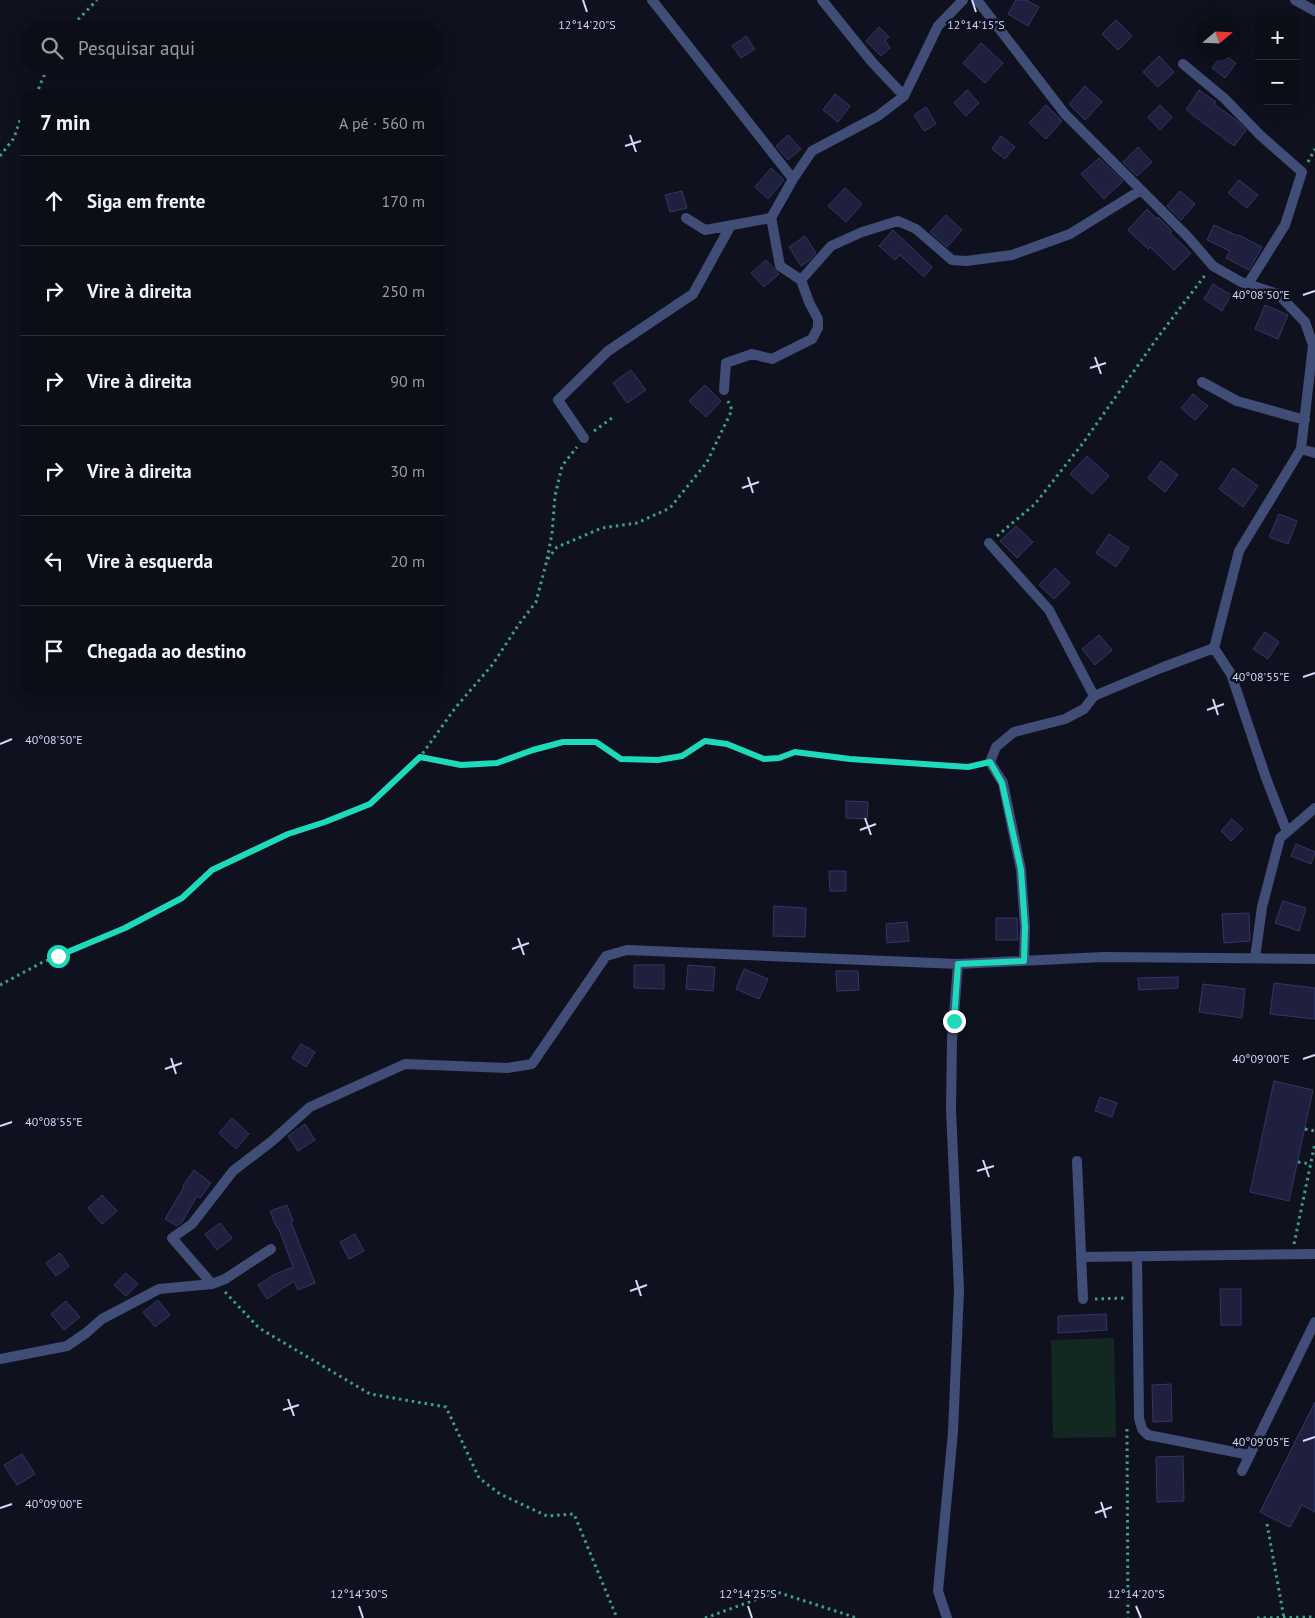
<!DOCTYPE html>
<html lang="pt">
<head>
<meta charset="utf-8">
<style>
  body { margin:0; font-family:"PT Sans",sans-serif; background:#191b24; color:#f1f3f6 }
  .controls { position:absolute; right:15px; top:15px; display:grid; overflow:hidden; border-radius:10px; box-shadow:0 5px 20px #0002 }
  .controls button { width:45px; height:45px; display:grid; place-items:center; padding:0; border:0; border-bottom:1px solid #2b2d36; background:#0b0d17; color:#f1f3f6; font:25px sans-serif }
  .compass { position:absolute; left:1195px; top:15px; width:45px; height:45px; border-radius:50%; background:#0b0d17; box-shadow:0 5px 20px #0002; rotate:71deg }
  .stop { position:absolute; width:15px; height:15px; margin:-11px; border:4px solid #1edabb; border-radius:50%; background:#fff }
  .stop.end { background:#1edabb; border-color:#fff; box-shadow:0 1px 5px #0008 }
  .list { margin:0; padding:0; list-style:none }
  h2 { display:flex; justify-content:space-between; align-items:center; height:65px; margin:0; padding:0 20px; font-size:21px }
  h2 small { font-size:16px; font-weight:400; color:#9a9ca1 }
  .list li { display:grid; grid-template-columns:32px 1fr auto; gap:15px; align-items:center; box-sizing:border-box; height:90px; padding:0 20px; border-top:1px solid #2b2d36 }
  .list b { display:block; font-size:19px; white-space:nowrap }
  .list em { font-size:16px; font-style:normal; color:#9a9ca1 }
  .icon { flex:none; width:28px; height:28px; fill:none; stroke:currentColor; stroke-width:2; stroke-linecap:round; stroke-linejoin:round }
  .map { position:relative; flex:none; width:1315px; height:1618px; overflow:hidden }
  .search { position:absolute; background:#0b0d17; box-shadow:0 5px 20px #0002; left:20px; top:20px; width:425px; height:55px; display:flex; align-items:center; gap:12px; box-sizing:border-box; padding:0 18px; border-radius:28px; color:#9a9ca1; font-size:19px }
  .panel { position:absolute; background:#0b0d17; box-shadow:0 5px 20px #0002; left:20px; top:90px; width:425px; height:605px; border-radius:15px }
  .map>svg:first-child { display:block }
  .green { fill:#132821 }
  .building { fill:#1e203d; stroke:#333666 }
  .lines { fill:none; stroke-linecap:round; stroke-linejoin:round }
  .path { stroke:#3da282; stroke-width:3; stroke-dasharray:2.5 4; stroke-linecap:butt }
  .service { stroke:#404d77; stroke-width:10 }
  .minor { stroke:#404d77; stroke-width:10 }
  .route { stroke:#1edabb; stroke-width:6 }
  .ticks { fill:none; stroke:#d3d9f9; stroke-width:2 }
  .ticks-label { font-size:12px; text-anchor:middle; fill:#d3d9f9; stroke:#0f111f; stroke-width:5; stroke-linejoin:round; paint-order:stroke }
</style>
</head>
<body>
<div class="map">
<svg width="1315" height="1618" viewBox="0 0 1315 1618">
  <rect width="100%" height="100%" fill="#0f111f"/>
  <path class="green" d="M1114,1338L1116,1437L1053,1438L1051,1340Z"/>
  <path class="building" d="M1016,0H1026L1039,7L1028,26L1008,14Z
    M1116,20L1132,36L1118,50L1102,34Z
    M879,27L889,37L885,40L890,48L881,56L866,41Z
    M746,36L755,49L741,58L732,46Z
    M981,43L1003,63L985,83L963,63Z
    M1223,54L1236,63L1225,78L1212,68Z
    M1159,56L1174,72L1158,87L1143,72Z
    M1085,86L1102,102L1085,120L1069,104Z
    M967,90L979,103L966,116L954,103Z
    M1199,90L1216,102L1214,104L1236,120L1246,130L1234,146L1186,110Z
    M835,94L850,106L838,122L823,110Z
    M1046,105L1062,121L1046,139L1029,123Z
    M1160,105L1172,117L1160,130L1148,117Z
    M926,107L936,124L924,131L914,115Z
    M788,135L801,149L788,160L776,146Z
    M1001,136L1015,147L1005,159L992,149Z
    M1138,147L1152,162L1137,176L1123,162Z
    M1099,158L1123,181L1104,199L1081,174Z
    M771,168L784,180L768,199L755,187Z
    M1239,180L1258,195L1247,208L1228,193Z
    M845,188L862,204L846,222L828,206Z
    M682,191L687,208L670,212L665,195Z
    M1180,191L1195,204L1181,220L1167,206Z
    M1147,209L1157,219L1158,217L1172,231L1170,233L1191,253L1174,270L1150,247L1148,249L1128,230Z
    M946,215L962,230L947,247L930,232Z
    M1214,225L1238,236L1239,235L1262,247L1249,270L1226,258L1230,251L1207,240Z
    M893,230L932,267L924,277L900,255L895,260L879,246Z
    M805,236L816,253L810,260L801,266L789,247Z
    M766,260L779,274L764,287L751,273Z
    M1213,284L1231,295L1222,311L1204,299Z
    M1265,305L1288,315L1278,339L1255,329Z
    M631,370L646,390L627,403L613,383Z
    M705,385L721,401L706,417L689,401Z
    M1193,394L1208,406L1195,420L1181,408Z
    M1087,456L1109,476L1092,494L1070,474Z
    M1161,461L1178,475L1165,492L1148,478Z
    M1233,468L1258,486L1243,507L1219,489Z
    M1279,514L1297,521L1288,544L1269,537Z
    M1016,526L1033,542L1017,558L1000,541Z
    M1109,534L1129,548L1116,567L1096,553Z
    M1055,568L1070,583L1054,599L1039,585Z
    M1265,632L1279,642L1268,659L1253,649Z
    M1099,635L1112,650L1095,665L1082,649Z
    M846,801L868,802L867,819L846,818Z
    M1232,819L1243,829L1231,841L1221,831Z
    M1296,844L1315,852L1311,864L1291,856Z
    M829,871H846V891H830Z
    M1283,901L1306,908L1299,931L1275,923Z
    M774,906L806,908L805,937L773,936Z
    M1249,913L1250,941L1224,943L1222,914Z
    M996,918H1017L1018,940H996Z
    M907,922L909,941L887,943L886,924Z
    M634,965H664V989L634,988Z
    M688,965L715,967L713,991L686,989Z
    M744,969L768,979L759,999L736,989Z
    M836,971H858L859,990L837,991Z
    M1178,977V988L1139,990L1138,978Z
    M1274,983L1315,988V1019L1270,1014Z
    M1203,984L1245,989L1242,1018L1199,1012Z
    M301,1044L315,1052L306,1067L292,1058Z
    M1274,1081L1313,1090L1289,1201L1250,1192Z
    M1100,1097L1117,1103L1112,1117L1095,1111Z
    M232,1118L249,1134L236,1149L219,1133Z
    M305,1124L315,1140L298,1151L288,1136Z
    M194,1170L211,1183L200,1198L197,1196L182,1222L177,1226L165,1219L184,1187L183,1186Z
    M102,1195L117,1211L102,1224L88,1208Z
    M287,1205L293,1221L291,1222L315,1283L298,1290L294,1281L267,1299L258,1285L273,1275L293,1267L278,1227L277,1228L270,1211Z
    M220,1223L232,1238L217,1250L205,1234Z
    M355,1234L364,1251L349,1259L340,1242Z
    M60,1253L69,1266L56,1276L46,1263Z
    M126,1273L138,1284L126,1296L114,1285Z
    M1220,1289H1241V1325H1221Z
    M158,1300L170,1315L155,1327L143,1312Z
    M66,1301L80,1317L64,1330L51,1314Z
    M1106,1314L1107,1330L1058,1333V1316Z
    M1171,1384L1172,1421L1153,1422L1152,1385Z
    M1315,1402V1512L1302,1505L1290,1527L1260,1512Z
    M22,1454L35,1474L17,1485L4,1465Z
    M1183,1456L1184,1501L1157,1502L1156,1457Z"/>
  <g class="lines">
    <path class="path" d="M69,29L97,0
      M36,95L48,66
      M0,156L14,138L22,114L25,110
      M1308,162L1315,149
      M594,431L612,418
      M997,536L1035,504L1083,443L1158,337L1206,274
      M547,559L552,534L555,496L562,466L577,447
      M420,757L461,765L497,763L533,750L563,742H596L621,759L658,760L682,756L705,741L727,744L764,759L779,758L795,752L850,759L883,760L934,765L968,767L980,765
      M0,985L41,963L125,928L182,898L212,870L288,834L325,822L370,804L420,757L456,707L493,664L519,624L536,602L547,560L557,547L602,528L637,523L670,508L707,462L732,410L728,401
      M1305,1129L1315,1131
      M1298,1162L1311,1164
      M1294,1244L1315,1143
      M225,1292L259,1328L370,1394L446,1407L479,1478L500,1494L547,1516L574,1514L617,1618
      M1095,1299L1127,1298
      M1127,1429L1128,1618
      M1267,1524L1284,1618
      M705,1618L777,1592L857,1618
      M1257,1618L1315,1617"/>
    <path class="service" d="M1077,1161L1083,1299
      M1137,1256L1139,1418L1142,1429L1148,1435L1250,1455
      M1081,1257L1315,1254
      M1242,1471L1315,1322"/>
    <path class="minor" d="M652,0L793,179L771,218L705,230L686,218
      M822,0L872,62L904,96
      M977,0L1065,114L1188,237L1213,266L1241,282L1278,294L1305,322L1313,345L1301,449L1239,551L1214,648L1231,674L1266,778L1287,832
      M1295,0L1315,11
      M1183,64L1224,98L1260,135L1302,172L1285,225L1248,284
      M793,179L812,151L878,116L904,96L938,26L963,0
      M801,280L831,246L862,232L898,221L916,229L952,260L966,261L1012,255L1070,234L1141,190
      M1202,382L1237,401L1305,420
      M724,390L726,363L752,354L772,359L812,339L818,328V319L809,302L801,280L780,266L771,217
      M584,438L558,400L608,351L693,294L731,225
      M1301,449L1315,453
      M989,543L1049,610L1094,696
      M1255,958L1262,907L1280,838L1315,808
      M1024,961L1025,927L1021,870L1003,783L990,762L996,747L1014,732L1065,719L1084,709L1094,696L1161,668L1214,648
      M212,1284L172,1238L192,1224L233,1171L272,1141L310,1107L405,1064L507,1068L532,1064L606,956L627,950L958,964L1103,957L1315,959
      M0,1359L67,1346L86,1333L102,1319L159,1289L212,1284L225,1279L271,1249
      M947,1618L938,1591L953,1432L959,1290L951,1109L952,1040L958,964"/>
  </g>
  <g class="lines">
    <path class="route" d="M58,956L125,928L182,898L212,870L288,834L325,822L370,804L420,757L461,765L497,763L533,750L563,742H596L621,759L658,760L682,756L705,741L727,744L764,759L779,758L795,752L850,759L968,767L990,762L1002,783L1021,870L1025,927L1024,961L958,964L954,1021"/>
  </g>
  <path class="ticks" d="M583,0L587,12M972,0L976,12M630,135L636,152M625,146L641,141M1303,295L1315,291M1095,357L1101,374M1090,368L1106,363M748,477L753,493M742,488L759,482M1303,677L1315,673M1213,699L1218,715M1207,710L1224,704M0,744L12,739M865,818L871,835M860,830L876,824M518,938L524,955M512,949L529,943M171,1058L176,1074M1303,1059L1315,1055M165,1069L182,1063M0,1126L12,1122M983,1160L989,1177M977,1171L994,1166M636,1280L641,1296M630,1291L647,1285M288,1399L294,1416M283,1410L299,1405M1303,1441L1315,1437M1101,1502L1106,1518M0,1508L12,1504M1095,1513L1112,1507M359,1606L363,1618M748,1606L752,1618M1136,1606L1141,1618"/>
  <g class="ticks-label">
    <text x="587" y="29">12°14'20"S</text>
    <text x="976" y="29">12°14'15"S</text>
    <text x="1261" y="299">40°08'50"E</text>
    <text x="1261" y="681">40°08'55"E</text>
    <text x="54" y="744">40°08'50"E</text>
    <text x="1261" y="1063">40°09'00"E</text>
    <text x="54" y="1126">40°08'55"E</text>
    <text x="1261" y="1446">40°09'05"E</text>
    <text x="54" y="1508">40°09'00"E</text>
    <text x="359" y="1598">12°14'30"S</text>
    <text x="748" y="1598">12°14'25"S</text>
    <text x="1136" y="1598">12°14'20"S</text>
  </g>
</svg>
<div class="controls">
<button>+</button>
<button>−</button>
</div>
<svg class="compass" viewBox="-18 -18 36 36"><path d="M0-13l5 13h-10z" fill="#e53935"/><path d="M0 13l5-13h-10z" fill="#9a9ca1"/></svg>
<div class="stop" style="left:58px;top:956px"></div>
<div class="stop end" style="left:954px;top:1021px"></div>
<div class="search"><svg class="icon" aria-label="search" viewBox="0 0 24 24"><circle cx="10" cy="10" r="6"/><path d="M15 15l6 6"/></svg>Pesquisar aqui</div>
<section class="panel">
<h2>7 min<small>A pé · 560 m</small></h2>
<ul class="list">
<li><svg class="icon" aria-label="ahead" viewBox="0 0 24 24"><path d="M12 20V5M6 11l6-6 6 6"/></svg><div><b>Siga em frente</b></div><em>170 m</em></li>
<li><svg class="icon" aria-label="right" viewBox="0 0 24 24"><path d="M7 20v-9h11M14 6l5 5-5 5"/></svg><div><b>Vire à direita</b></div><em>250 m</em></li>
<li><svg class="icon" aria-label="right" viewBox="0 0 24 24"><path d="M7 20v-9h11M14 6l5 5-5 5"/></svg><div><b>Vire à direita</b></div><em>90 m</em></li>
<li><svg class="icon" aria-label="right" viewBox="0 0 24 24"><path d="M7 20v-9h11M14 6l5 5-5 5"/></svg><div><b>Vire à direita</b></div><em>30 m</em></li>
<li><svg class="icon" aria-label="left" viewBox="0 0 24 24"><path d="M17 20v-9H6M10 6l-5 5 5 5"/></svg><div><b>Vire à esquerda</b></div><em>20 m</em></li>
<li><svg class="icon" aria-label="arrive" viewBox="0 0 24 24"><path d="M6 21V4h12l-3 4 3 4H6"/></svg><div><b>Chegada ao destino</b></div></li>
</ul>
</section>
</div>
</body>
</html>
